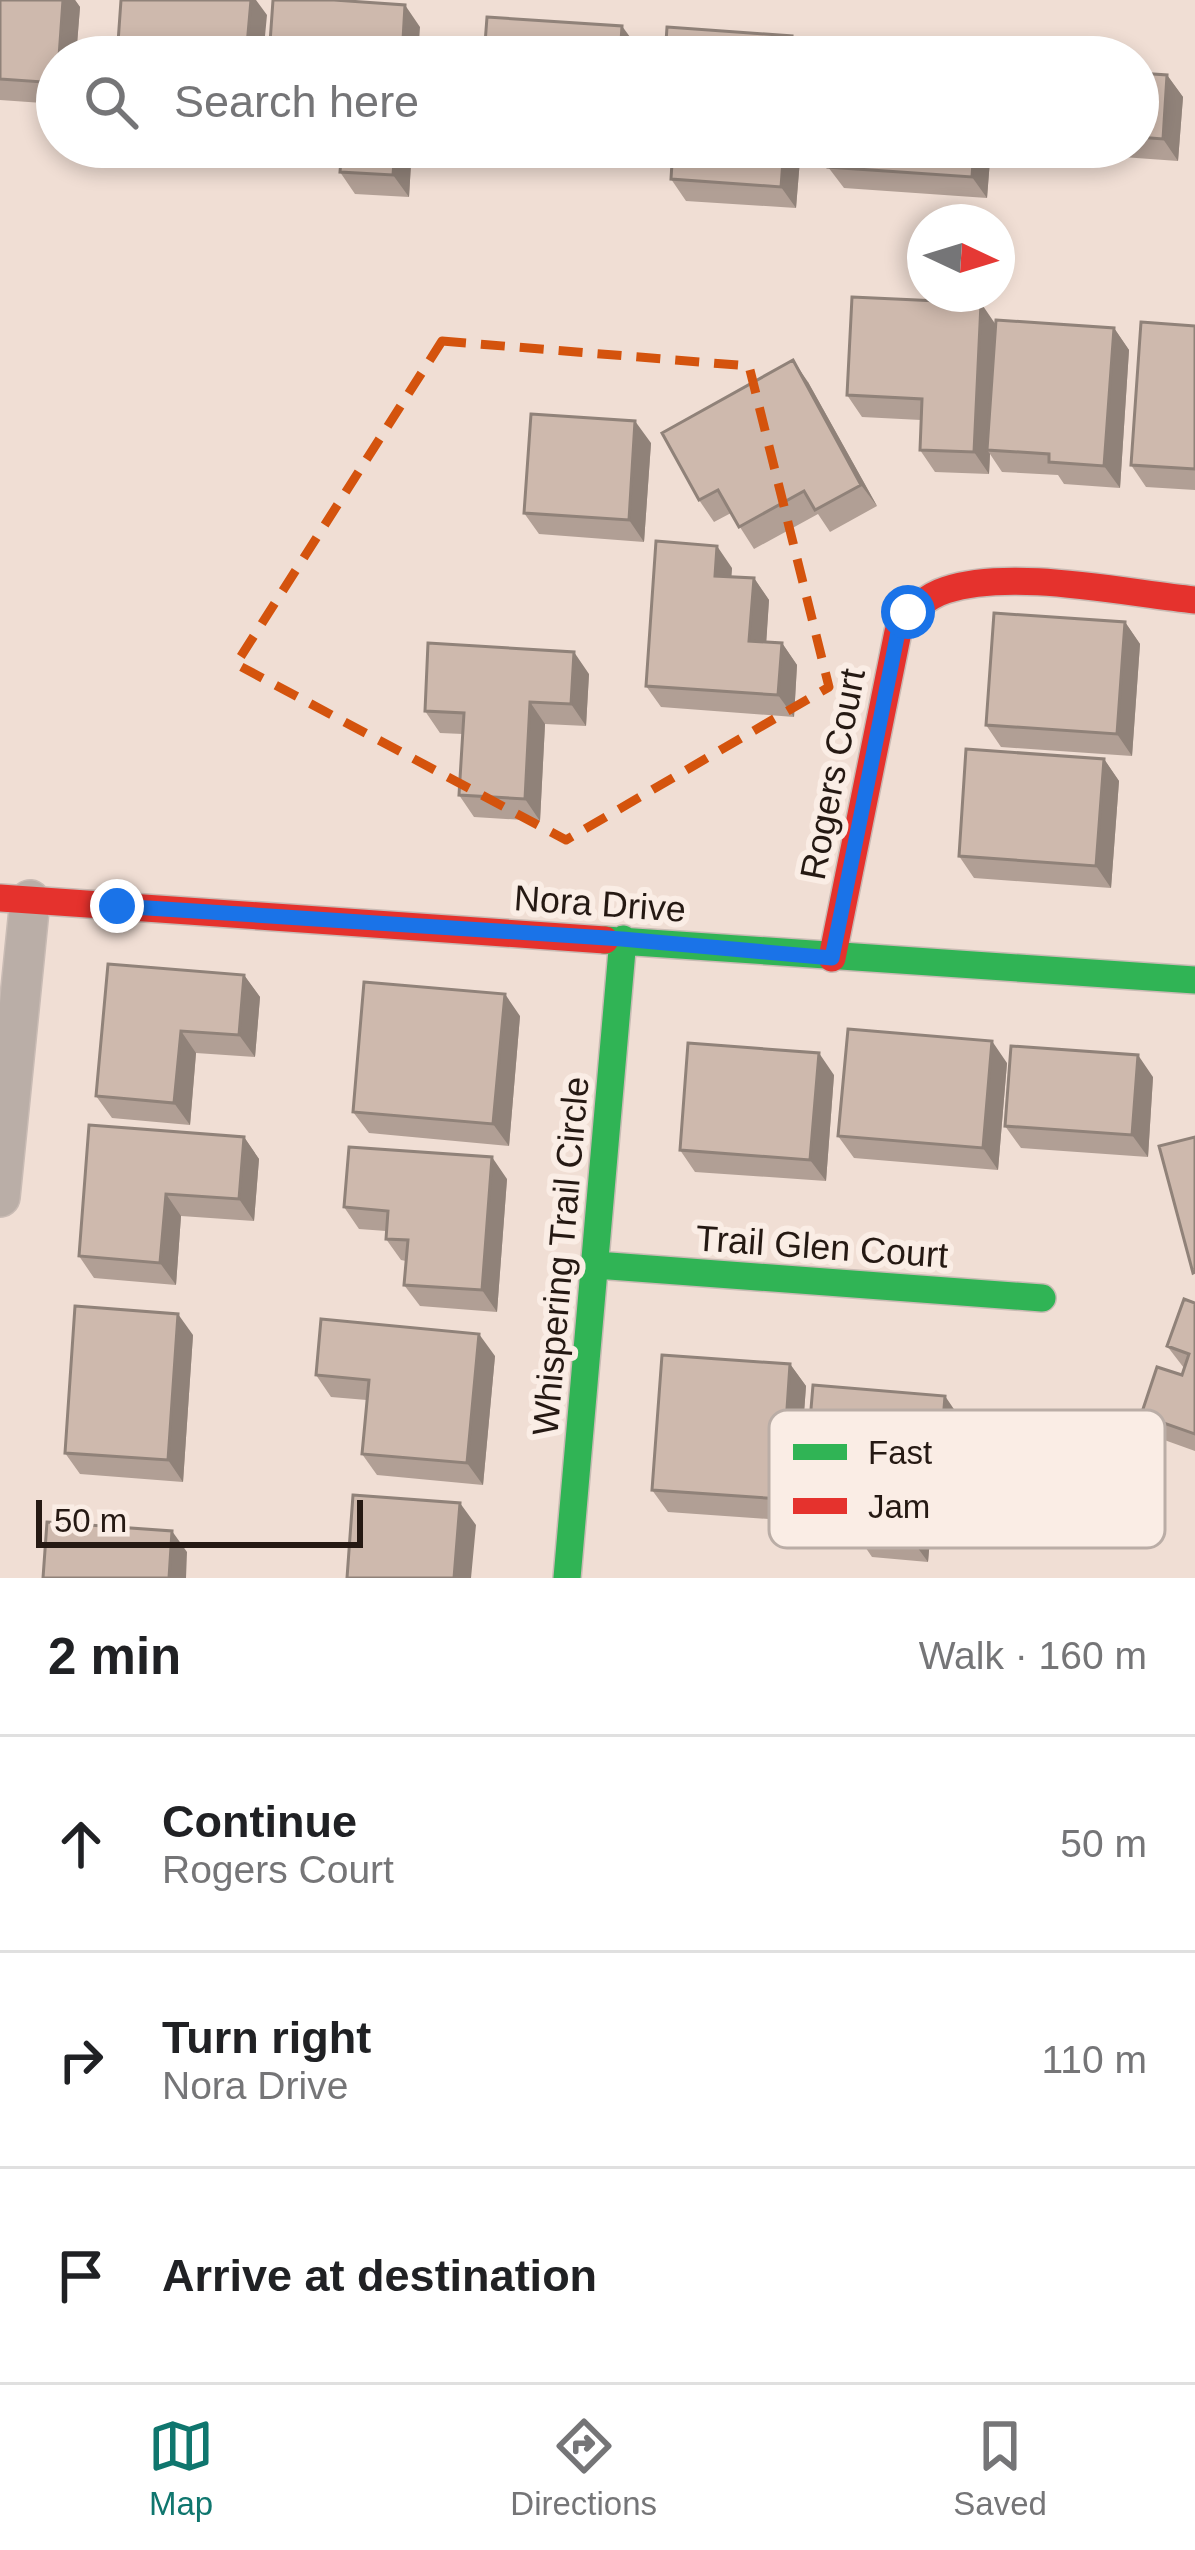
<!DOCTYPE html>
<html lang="en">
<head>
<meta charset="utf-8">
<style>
  body { margin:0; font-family:Arial,sans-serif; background:#f6f6f6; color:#202124 }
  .compass { position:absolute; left:907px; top:204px; width:108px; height:108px; border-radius:50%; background:#fff; box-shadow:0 6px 18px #0003; rotate:94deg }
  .scale { position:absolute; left:36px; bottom:30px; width:327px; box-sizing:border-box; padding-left:12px; border:6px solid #251913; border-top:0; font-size:33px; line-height:42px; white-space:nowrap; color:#251913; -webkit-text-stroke:9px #faede5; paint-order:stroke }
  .stop { position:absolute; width:36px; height:36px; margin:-27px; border:9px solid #1a73e8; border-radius:50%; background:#fff }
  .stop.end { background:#1a73e8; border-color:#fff; box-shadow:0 3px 12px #0008 }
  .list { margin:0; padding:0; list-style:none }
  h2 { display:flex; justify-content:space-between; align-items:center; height:156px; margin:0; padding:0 48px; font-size:51px }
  h2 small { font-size:39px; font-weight:400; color:#757577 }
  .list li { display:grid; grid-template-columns:78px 1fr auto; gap:36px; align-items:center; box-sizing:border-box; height:216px; padding:0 48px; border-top:3px solid #e0e0e0 }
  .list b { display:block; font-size:45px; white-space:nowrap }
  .list p { margin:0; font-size:39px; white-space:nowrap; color:#757577 }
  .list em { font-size:39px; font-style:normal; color:#757577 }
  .icon { flex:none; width:66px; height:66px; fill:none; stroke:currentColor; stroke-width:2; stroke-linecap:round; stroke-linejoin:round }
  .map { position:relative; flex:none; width:1195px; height:1578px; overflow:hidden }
  .search { position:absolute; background:#fff; box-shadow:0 6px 18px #0003; left:36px; right:36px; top:36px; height:132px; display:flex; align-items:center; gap:30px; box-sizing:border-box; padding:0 42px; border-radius:66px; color:#757577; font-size:45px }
  .sheet { height:804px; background:#fff }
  nav { display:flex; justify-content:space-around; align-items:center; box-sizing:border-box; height:168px; border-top:3px solid #e0e0e0; background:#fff; font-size:33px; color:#757577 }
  nav a { display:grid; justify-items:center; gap:6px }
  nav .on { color:#0f766e }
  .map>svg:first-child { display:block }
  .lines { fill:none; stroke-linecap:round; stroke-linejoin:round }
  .street-casing { stroke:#c9bbb4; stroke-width:42 }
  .fast-casing { stroke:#c9bbb4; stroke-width:30 }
  .jam-casing { stroke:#c9bbb4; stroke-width:30 }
  .street { stroke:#baaea7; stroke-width:39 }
  .fast { stroke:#30b455; stroke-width:27 }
  .jam { stroke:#e5322d; stroke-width:27 }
  .wall { fill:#b19f95 }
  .shaded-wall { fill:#908279 }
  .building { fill:#ceb9ad; stroke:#908279; stroke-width:3 }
  .route { stroke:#1a73e8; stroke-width:15 }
  .marked { fill:none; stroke:#d4530d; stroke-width:9; stroke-dasharray:24 15; stroke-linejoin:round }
  .labels { text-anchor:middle; stroke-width:12; stroke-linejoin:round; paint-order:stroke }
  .street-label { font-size:36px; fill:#251913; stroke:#faede5 }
  .key { fill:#faede5; stroke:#baada6; stroke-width:3 }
  .key-label { font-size:33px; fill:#251913 }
</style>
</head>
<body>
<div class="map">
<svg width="1195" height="1578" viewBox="0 0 1195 1578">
  <rect width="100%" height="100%" fill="#f0ded4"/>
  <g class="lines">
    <g class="street-casing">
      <path id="street" d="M0,1197L30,900"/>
    </g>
    <g class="fast-casing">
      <path id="fast" d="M605,940L1195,980
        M596,1265L1042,1298
        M567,1578L623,939"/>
    </g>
    <g class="jam-casing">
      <path id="jam" d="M0,898L605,940
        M832,958L898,632C909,613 924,597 946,590C1012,568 1125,593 1195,600"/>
    </g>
    <use href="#street" class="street"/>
    <use href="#fast" class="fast"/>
    <use href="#jam" class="jam"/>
  </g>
  <path class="wall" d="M0,0H75L80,7L76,57H57V104L0,100Z
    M1138,73L1167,75L1183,97L1178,161L1039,151L1037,147H1138Z
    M116,147H193L191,166L126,162Z
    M412,147L409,197L355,194L340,172Z
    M490,147H572L571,158L494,154Z
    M673,147H801L796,208L686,201L671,179Z
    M991,147L987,198L844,188L828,167Z
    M996,325L1114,328L1129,350L1120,488L1064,484L1058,475L1002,472L990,454L989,474L935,472L920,450L921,420L862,417L847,395Z
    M1195,326V490L1146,487L1131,465Z
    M808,382L877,506L830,532L818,514L754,549L731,513L714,522L699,500Z
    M651,443L644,542L539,534L524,513Z
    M732,568L731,577L754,578L769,600L766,642L782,643L797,665L794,717L661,707L646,686Z
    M1125,622L1140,644L1132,756L1001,747L986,725Z
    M589,674L586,726L545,724L540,821L474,817L459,795L463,734L440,733L425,711Z
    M1104,759L1119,781L1111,888L974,878L959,856Z
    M244,975L260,997L255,1057L196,1053L190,1125L112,1118L96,1096Z
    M520,1016L509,1146L369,1133L353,1112Z
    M1007,1063L998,1170L854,1158L838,1136Z
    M834,1075L826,1181L695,1172L680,1150Z
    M1153,1077L1148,1157L1021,1148L1005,1126Z
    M244,1137L259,1159L254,1221L181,1216L176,1285L94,1278L79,1256Z
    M507,1179L497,1312L420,1306L404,1285L406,1261L401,1260L386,1239V1231L359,1229L344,1207Z
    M1195,1303V1451L1156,1437L1141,1415L1182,1375L1184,1368L1167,1346Z
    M193,1335L183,1482L80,1474L65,1453Z
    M495,1356L483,1485L377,1475L362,1454L367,1400L331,1397L316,1375Z
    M790,1364L806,1386L796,1521L668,1512L652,1490Z
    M960,1418L952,1517L932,1516L928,1562L872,1557L857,1535L859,1506L821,1503L805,1481Z
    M1115,1440L1130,1462L1125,1541L987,1531L972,1509Z"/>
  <path class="shaded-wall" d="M63,0H75L80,7L76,57H59Z
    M251,0H256L267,15L263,57H246Z
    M405,5L420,27L418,57H402Z
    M622,26L638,48L637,57H620Z
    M792,36L807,57H790Z
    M1167,75L1183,97L1178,161L1163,139Z
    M178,147H193L191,166Z
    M395,147H412L409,197L393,175Z
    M563,147H572L571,158Z
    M784,147H801L796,208L781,187Z
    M974,147H991L987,198L972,177Z
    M981,303L996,325L987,450L990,454L989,474L974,452Z
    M1114,328L1129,350L1120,488L1104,466Z
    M793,360L808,382L877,506L861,485Z
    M635,421L651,443L644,542L629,520Z
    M717,546L732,568L730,597L715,576Z
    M754,578L769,600L765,662L749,641Z
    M1125,622L1140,644L1132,756L1117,734Z
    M782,643L797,665L794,717L778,695Z
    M574,652L589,674L586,726L571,704Z
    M530,702L545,724L540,821L525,799Z
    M1104,759L1119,781L1111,888L1096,866Z
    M244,975L260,997L255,1057L239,1035Z
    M505,994L520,1016L509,1146L493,1124Z
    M181,1031L196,1053L190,1125L174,1103Z
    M992,1041L1007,1063L998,1170L983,1148Z
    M819,1053L834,1075L826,1181L810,1160Z
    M1138,1055L1153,1077L1148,1157L1132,1135Z
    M244,1137L259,1159L254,1221L239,1199Z
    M492,1157L507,1179L497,1312L482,1290Z
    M166,1194L181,1216L176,1285L160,1263Z
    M178,1314L193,1335L183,1482L168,1460Z
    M479,1334L495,1356L483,1485L467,1463Z
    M790,1364L806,1386L796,1521L781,1499Z
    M945,1396L960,1418L952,1517L937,1496Z
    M1115,1440L1130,1462L1125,1541L1109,1519Z
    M916,1494L932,1516L928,1562L912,1540Z
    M460,1503L476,1525L471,1578H454Z
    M172,1531L187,1552L186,1578H169Z"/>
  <path class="building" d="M0,0H63L59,57H57V83L0,79Z
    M121,0H251L246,57H117Z
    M273,0H334L405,5L402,57H269Z
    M487,17L622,26L620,57H484Z
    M667,27L792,36L790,57H665Z
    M1138,73L1167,75L1163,139L1138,137Z
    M342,147H395L393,175L340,172Z
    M673,147H784L781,187L671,179Z
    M830,147H974L972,177L828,167Z
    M852,297L981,303L974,452L920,450L922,399L847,395Z
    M996,320L1114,328L1104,466L1049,462V454L987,450Z
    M1141,322L1195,326V469L1131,465Z
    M793,360L861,485L815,510L804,491L739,527L718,490L699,500L662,433Z
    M531,414L635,421L629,520L524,513Z
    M656,541L717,546L715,576L754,578L749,641L782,643L778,695L646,686Z
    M994,613L1125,622L1117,734L986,725Z
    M428,643L574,652L571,704L530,702L525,799L459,795L464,713L425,711Z
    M966,749L1104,759L1096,866L959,856Z
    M108,964L244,975L239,1035L181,1031L174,1103L96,1096Z
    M364,982L505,994L493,1124L353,1112Z
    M848,1029L992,1041L983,1148L838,1136Z
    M688,1043L819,1053L810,1160L680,1150Z
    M1011,1046L1138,1055L1132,1135L1005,1126Z
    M89,1125L244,1137L239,1199L166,1194L160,1263L79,1256Z
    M1195,1137V1272L1193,1273L1159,1146Z
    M349,1147L492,1157L482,1290L404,1285L408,1240L386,1239L388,1211L344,1207Z
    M1184,1299L1195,1303V1434L1141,1415L1157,1367L1182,1375L1189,1354L1167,1346Z
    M75,1306L178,1314L168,1460L65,1453Z
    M321,1319L479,1334L467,1463L362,1454L369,1380L316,1375Z
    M662,1355L790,1364L781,1499L652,1490Z
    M813,1385L945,1396L937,1496L916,1494L912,1540L857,1535L861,1485L805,1481Z
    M353,1495L460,1503L454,1578H347Z
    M47,1522L172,1531L169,1578H43Z"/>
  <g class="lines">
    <path class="route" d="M117,906L622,939L832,958L898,632L908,612"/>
  </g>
  <path class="marked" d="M442,341L749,366L829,687L566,840L236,664Z"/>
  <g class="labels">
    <g class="street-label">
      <text transform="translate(832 774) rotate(-79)" y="13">Rogers Court</text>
      <text transform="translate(600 903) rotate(4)" y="13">Nora Drive</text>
      <text transform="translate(822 1246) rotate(4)" y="13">Trail Glen Court</text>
      <text transform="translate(560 1256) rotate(-85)" y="13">Whispering Trail Circle</text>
    </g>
  </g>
  <rect x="769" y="1410" width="396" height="138" rx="18" class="key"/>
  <rect x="793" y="1444" width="54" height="16" fill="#30b455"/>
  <rect x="793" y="1498" width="54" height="16" fill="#e5322d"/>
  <g class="key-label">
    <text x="868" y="1464">Fast</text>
    <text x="868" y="1518">Jam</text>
  </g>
</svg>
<svg class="compass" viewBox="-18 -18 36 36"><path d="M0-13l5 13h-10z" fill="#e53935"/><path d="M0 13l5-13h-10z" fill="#757577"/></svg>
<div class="scale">50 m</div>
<div class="stop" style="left:908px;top:612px"></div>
<div class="stop end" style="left:117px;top:906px"></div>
<div class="search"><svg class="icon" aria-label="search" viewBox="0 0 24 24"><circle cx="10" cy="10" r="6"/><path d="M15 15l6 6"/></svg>Search here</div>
</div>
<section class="sheet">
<h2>2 min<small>Walk · 160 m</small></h2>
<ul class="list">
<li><svg class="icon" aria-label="ahead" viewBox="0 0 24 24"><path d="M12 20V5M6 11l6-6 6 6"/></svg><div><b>Continue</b><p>Rogers Court</p></div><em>50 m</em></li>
<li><svg class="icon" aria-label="right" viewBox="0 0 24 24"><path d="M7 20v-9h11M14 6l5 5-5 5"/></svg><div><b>Turn right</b><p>Nora Drive</p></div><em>110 m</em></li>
<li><svg class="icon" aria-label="arrive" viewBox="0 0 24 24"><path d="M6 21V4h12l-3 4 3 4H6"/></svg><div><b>Arrive at destination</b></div></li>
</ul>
</section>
<nav>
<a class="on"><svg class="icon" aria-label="map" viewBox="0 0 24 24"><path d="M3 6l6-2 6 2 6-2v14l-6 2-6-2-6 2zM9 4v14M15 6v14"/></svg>Map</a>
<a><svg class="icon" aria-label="directions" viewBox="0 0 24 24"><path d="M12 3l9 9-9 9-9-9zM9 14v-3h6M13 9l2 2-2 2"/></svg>Directions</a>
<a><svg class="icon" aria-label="saved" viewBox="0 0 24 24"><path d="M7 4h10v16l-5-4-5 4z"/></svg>Saved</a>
</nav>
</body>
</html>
